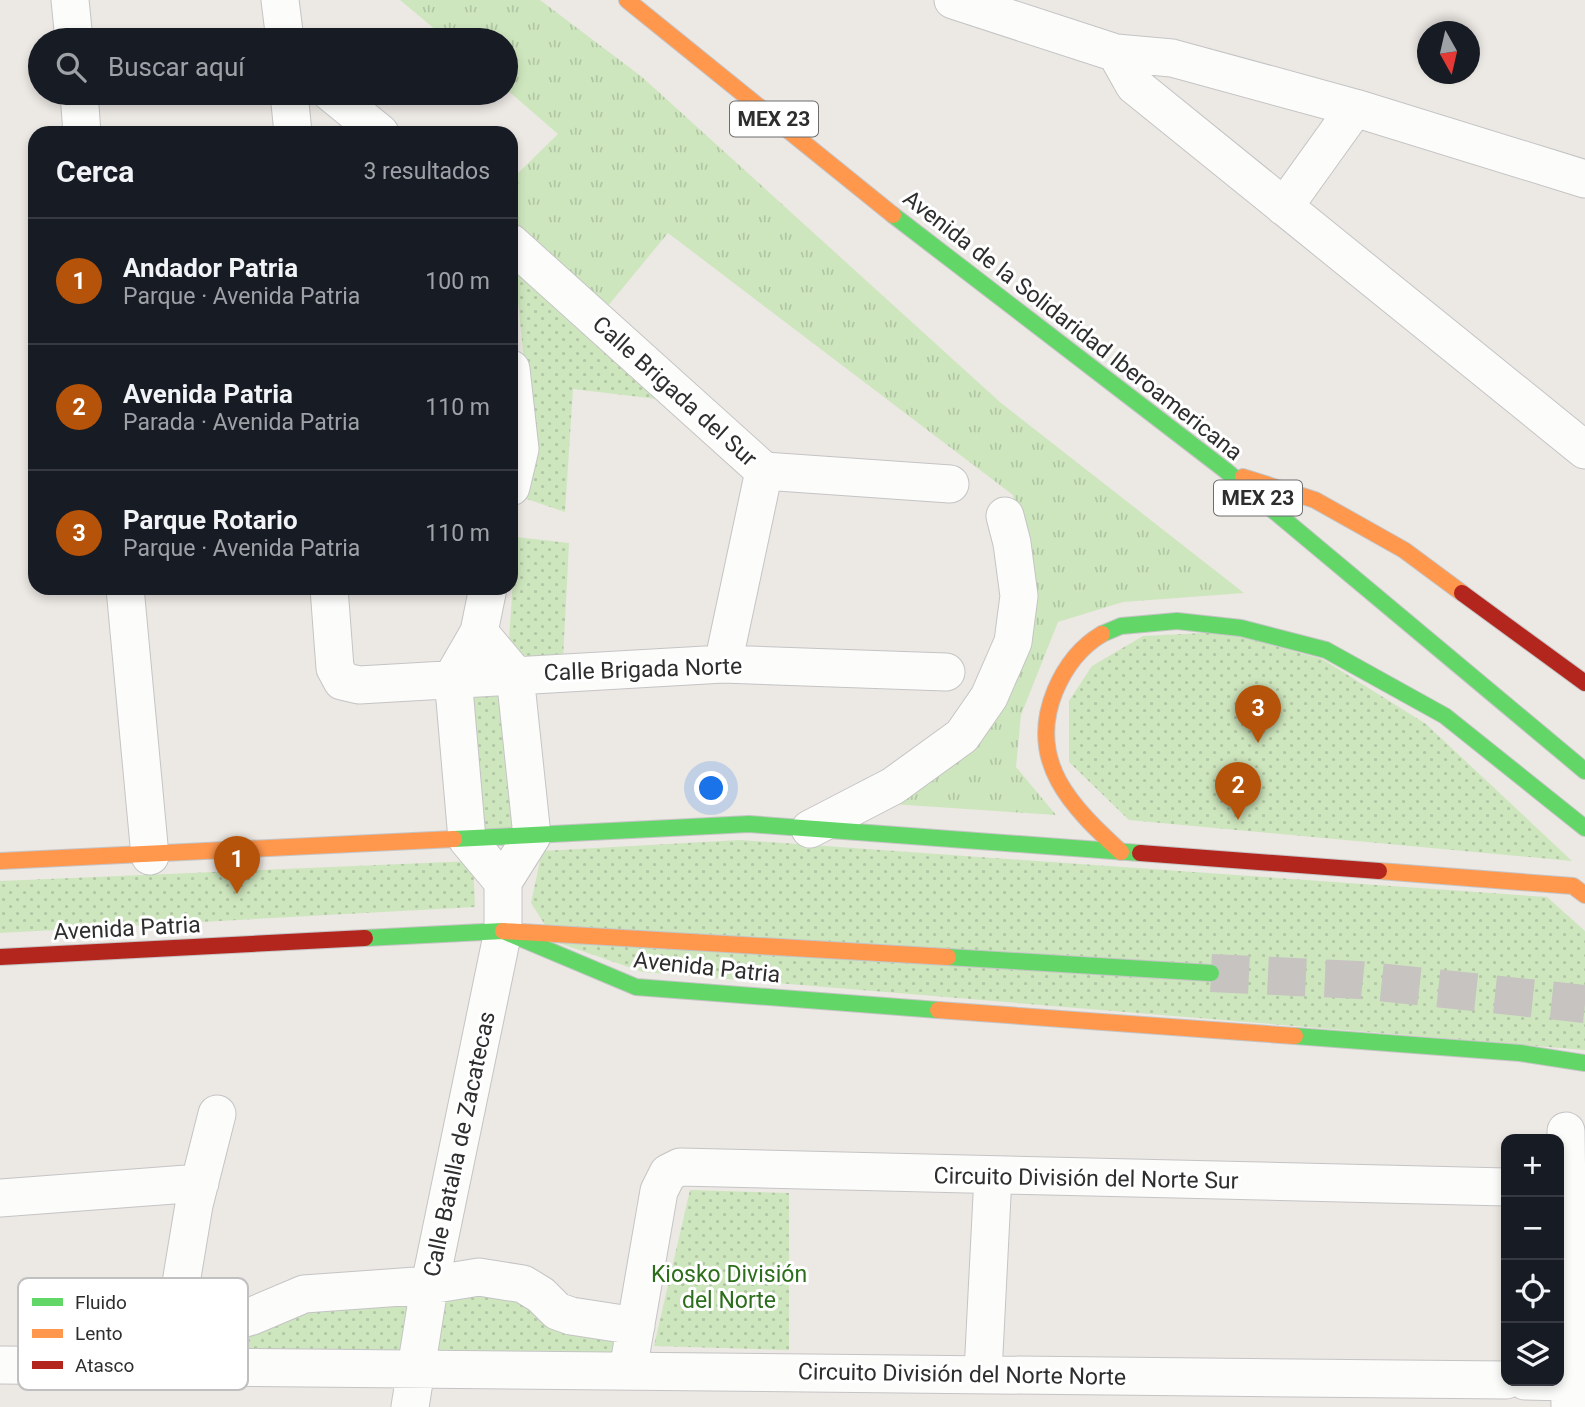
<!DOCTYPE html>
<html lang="es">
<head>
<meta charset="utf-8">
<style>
  body { margin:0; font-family:Roboto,sans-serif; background:#20242c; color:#f1f3f6 }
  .controls { position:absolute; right:21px; bottom:21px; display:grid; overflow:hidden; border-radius:14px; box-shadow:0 4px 10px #0003 }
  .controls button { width:63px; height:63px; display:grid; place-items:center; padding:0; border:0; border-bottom:2px solid #363941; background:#171b24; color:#f1f3f6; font:35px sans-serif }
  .compass { position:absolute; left:1417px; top:21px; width:63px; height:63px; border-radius:50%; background:#171b24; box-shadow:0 4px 10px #0003; rotate:172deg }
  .you { position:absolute; left:712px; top:789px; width:24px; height:24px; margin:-18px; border:5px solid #fff; border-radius:50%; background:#1a73e8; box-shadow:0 0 0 10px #1a73e833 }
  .badge { display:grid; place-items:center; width:46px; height:46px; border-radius:50%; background:#b45309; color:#fff; font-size:23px; font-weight:700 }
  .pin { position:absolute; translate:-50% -58px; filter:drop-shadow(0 2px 4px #0008) }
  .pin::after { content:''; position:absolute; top:37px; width:24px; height:21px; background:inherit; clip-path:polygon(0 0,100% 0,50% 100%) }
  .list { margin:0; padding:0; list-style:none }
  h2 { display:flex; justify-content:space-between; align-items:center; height:91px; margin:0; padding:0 28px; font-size:30px }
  h2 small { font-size:23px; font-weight:400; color:#9ea1a6 }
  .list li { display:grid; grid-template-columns:46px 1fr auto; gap:21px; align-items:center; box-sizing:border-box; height:126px; padding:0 28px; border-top:2px solid #363941 }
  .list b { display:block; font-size:26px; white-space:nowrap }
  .list p { margin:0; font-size:23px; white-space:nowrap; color:#9ea1a6 }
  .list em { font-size:23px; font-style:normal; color:#9ea1a6 }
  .icon { flex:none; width:38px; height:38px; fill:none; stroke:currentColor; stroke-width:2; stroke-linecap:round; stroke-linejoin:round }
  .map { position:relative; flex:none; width:1585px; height:1407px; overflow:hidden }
  .search { position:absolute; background:#171b24; box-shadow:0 4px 10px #0003; left:28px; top:28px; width:490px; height:77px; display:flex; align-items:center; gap:18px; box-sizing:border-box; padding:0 24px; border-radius:38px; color:#9ea1a6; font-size:26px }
  .panel { position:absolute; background:#171b24; box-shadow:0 4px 10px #0003; left:28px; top:126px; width:490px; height:469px; border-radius:21px }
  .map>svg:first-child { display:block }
  .grass { fill:url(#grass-tufts) }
  .park { fill:url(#park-dots) }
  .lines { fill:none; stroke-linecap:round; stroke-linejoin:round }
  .highway-tunnel { stroke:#c6c3c0; stroke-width:38; stroke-dasharray:38 19; stroke-linecap:butt }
  .street-casing { stroke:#c5c4c5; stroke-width:39 }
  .fast-casing { stroke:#c5c4c5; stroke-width:18 }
  .slow-casing { stroke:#c5c4c5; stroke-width:18 }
  .jam-casing { stroke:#c5c4c5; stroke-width:18 }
  .street { stroke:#fcfcfb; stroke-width:37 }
  .fast { stroke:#63d668; stroke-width:16 }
  .slow { stroke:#ff974d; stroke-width:16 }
  .jam { stroke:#b3261e; stroke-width:16 }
  .labels { text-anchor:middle; stroke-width:6; stroke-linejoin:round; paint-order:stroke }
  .shield { fill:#fff; stroke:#6d6d6d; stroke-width:2 }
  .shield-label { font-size:21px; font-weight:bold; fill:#2e2e2e }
  .street-label { font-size:23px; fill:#2e2e2e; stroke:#fff }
  .park-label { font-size:23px; fill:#2c6e1b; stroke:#fff }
  .key { fill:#fff; stroke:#c0c0c0; stroke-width:2 }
  .key-label { font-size:19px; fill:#2e2e2e }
</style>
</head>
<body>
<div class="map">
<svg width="1585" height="1407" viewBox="0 0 1585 1407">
  <defs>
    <pattern id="grass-tufts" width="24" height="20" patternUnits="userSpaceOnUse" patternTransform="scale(1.75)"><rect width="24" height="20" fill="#cee6be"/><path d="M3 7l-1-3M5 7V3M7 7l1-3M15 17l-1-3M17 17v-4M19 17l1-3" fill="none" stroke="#b1c6a4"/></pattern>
    <pattern id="park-dots" width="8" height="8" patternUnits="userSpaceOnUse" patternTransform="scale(1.75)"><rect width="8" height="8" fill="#cee6be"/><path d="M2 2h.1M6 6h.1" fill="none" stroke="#b1c6a4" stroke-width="1.8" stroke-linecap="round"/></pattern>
  </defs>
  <rect width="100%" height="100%" fill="#ece8e4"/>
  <path class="grass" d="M400,0H540L642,77L1001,403L1244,593L1123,602L1058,622L1021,715L1016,767L1056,815L892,804L974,743L1029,569L1013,495L668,233L607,307L511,228V180L558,134L506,89V40H448Z"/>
  <path class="park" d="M515,271L657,399L573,389L565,512L524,498L529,412Z
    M516,537L569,543L563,659L508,654Z
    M1223,632L1322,659L1426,724L1572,861L1129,820L1069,762V701L1092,666L1143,636Z
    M515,675L532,836L473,839L453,677Z
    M740,840L1547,897L1585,931V1050L643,972L556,942L531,903L542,851Z
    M473,861L475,907L0,933V881Z
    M690,1190L789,1193V1350L654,1346Z
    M491,1279L627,1333L628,1370L430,1368V1285Z
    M428,1294L418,1368L177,1366L171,1333L297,1297Z"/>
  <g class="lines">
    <path class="highway-tunnel" d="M1211,973L1359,980L1585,1004"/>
    <g class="street-casing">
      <path id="street" d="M70,0L74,40
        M280,0L285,40
        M953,0L1116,53L1172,58L1355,108L1585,179
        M1116,53L1134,85L1585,450
        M79,93L82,133
        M289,93L293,133
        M331,93L380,133
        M1284,207L1355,108
        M511,243L764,471L950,484
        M511,369L520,449L511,487
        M125,588L150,856
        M329,588L335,668L342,681L359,685L723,664L946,672
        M488,588L479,632L453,677L467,839L503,882
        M723,664L764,471
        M810,829L893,786L962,736L989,697L1013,642L1019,596L1012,543L1005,516
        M1566,1131L1570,1407
        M0,1198L200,1183
        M171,1333L212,1328L252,1316L304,1294L430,1285L479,1277L523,1284L541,1295L557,1311L571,1316L636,1326
        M169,1355L194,1205L217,1114
        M0,1365L1506,1380
        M628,1370L659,1191L668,1173L680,1167L1506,1187
        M983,1373L993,1176
        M1525,1381L1568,1382
        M410,1407L428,1294L503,931V882L532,836L515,675L479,632"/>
    </g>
    <g class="fast-casing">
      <path id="fast" d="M893,215L1225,470L1585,771
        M1102,634L1121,626L1177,621L1241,628L1326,650L1445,716L1585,828
        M454,839L749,824L1140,853
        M365,938L503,931L636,987L938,1010
        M948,957L1211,973
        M1295,1036L1520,1053L1585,1063"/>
    </g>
    <g class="slow-casing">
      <path id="slow" d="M627,0L893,215
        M1243,477L1315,500L1404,550L1462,593
        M1102,634C1080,647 1065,667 1055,691C1026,762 1072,807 1121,852
        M0,861L454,839
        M1379,871L1573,886L1585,895
        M503,931L948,957
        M938,1010L1295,1036"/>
    </g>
    <g class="jam-casing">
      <path id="jam" d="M1462,593L1585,683
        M1140,853L1379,871
        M0,957L365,938"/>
    </g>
    <use href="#street" class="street"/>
    <use href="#fast" class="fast"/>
    <use href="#slow" class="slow"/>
    <use href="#jam" class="jam"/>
  </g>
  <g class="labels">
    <g class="shield">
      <rect x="730" y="101.5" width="88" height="35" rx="5"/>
      <rect x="1214" y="480.5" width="88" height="35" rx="5"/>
    </g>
    <g class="shield-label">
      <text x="774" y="126">MEX 23</text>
      <text x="1258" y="505">MEX 23</text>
    </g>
    <g class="street-label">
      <text transform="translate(1073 325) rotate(38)" y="8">Avenida de la Solidaridad Iberoamericana</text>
      <text transform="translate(675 391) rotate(42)" y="8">Calle Brigada del Sur</text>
      <text transform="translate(643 669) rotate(-2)" y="8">Calle Brigada Norte</text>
      <text transform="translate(127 928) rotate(-3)" y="8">Avenida Patria</text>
      <text transform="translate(707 967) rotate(6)" y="8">Avenida Patria</text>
      <text transform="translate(459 1144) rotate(-78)" y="8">Calle Batalla de Zacatecas</text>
      <text transform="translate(1086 1178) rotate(1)" y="8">Circuito División del Norte Sur</text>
      <text transform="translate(962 1374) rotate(1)" y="8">Circuito División del Norte Norte</text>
    </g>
    <g class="park-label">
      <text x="729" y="1282">Kiosko División<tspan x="729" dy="26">del Norte</tspan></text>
    </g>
  </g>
  <rect x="18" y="1278" width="230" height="112" rx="10" class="key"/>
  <rect x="32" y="1298" width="31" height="8" fill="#63d668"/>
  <rect x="32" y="1329" width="31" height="9" fill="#ff974d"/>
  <rect x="32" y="1361" width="31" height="8" fill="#b3261e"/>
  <g class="key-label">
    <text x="75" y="1309">Fluido</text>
    <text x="75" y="1340">Lento</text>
    <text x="75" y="1372">Atasco</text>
  </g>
</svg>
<div class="controls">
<button>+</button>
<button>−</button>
<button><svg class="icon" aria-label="locate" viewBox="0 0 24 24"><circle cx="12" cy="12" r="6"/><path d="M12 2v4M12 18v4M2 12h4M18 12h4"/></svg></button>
<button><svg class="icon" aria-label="layers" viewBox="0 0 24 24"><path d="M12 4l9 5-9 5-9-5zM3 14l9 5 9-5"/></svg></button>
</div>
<svg class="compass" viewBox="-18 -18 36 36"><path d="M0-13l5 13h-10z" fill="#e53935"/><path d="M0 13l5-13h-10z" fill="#9ea1a6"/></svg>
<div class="you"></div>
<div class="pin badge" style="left:237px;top:894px">1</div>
<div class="pin badge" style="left:1238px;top:820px">2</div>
<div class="pin badge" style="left:1258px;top:743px">3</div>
<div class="search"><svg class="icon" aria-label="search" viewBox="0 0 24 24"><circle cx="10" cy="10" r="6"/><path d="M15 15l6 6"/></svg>Buscar aquí</div>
<section class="panel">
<h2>Cerca<small>3 resultados</small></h2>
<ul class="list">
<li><span class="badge">1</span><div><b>Andador Patria</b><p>Parque · Avenida Patria</p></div><em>100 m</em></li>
<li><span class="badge">2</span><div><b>Avenida Patria</b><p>Parada · Avenida Patria</p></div><em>110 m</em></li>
<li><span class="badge">3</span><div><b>Parque Rotario</b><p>Parque · Avenida Patria</p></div><em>110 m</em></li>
</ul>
</section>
</div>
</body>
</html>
